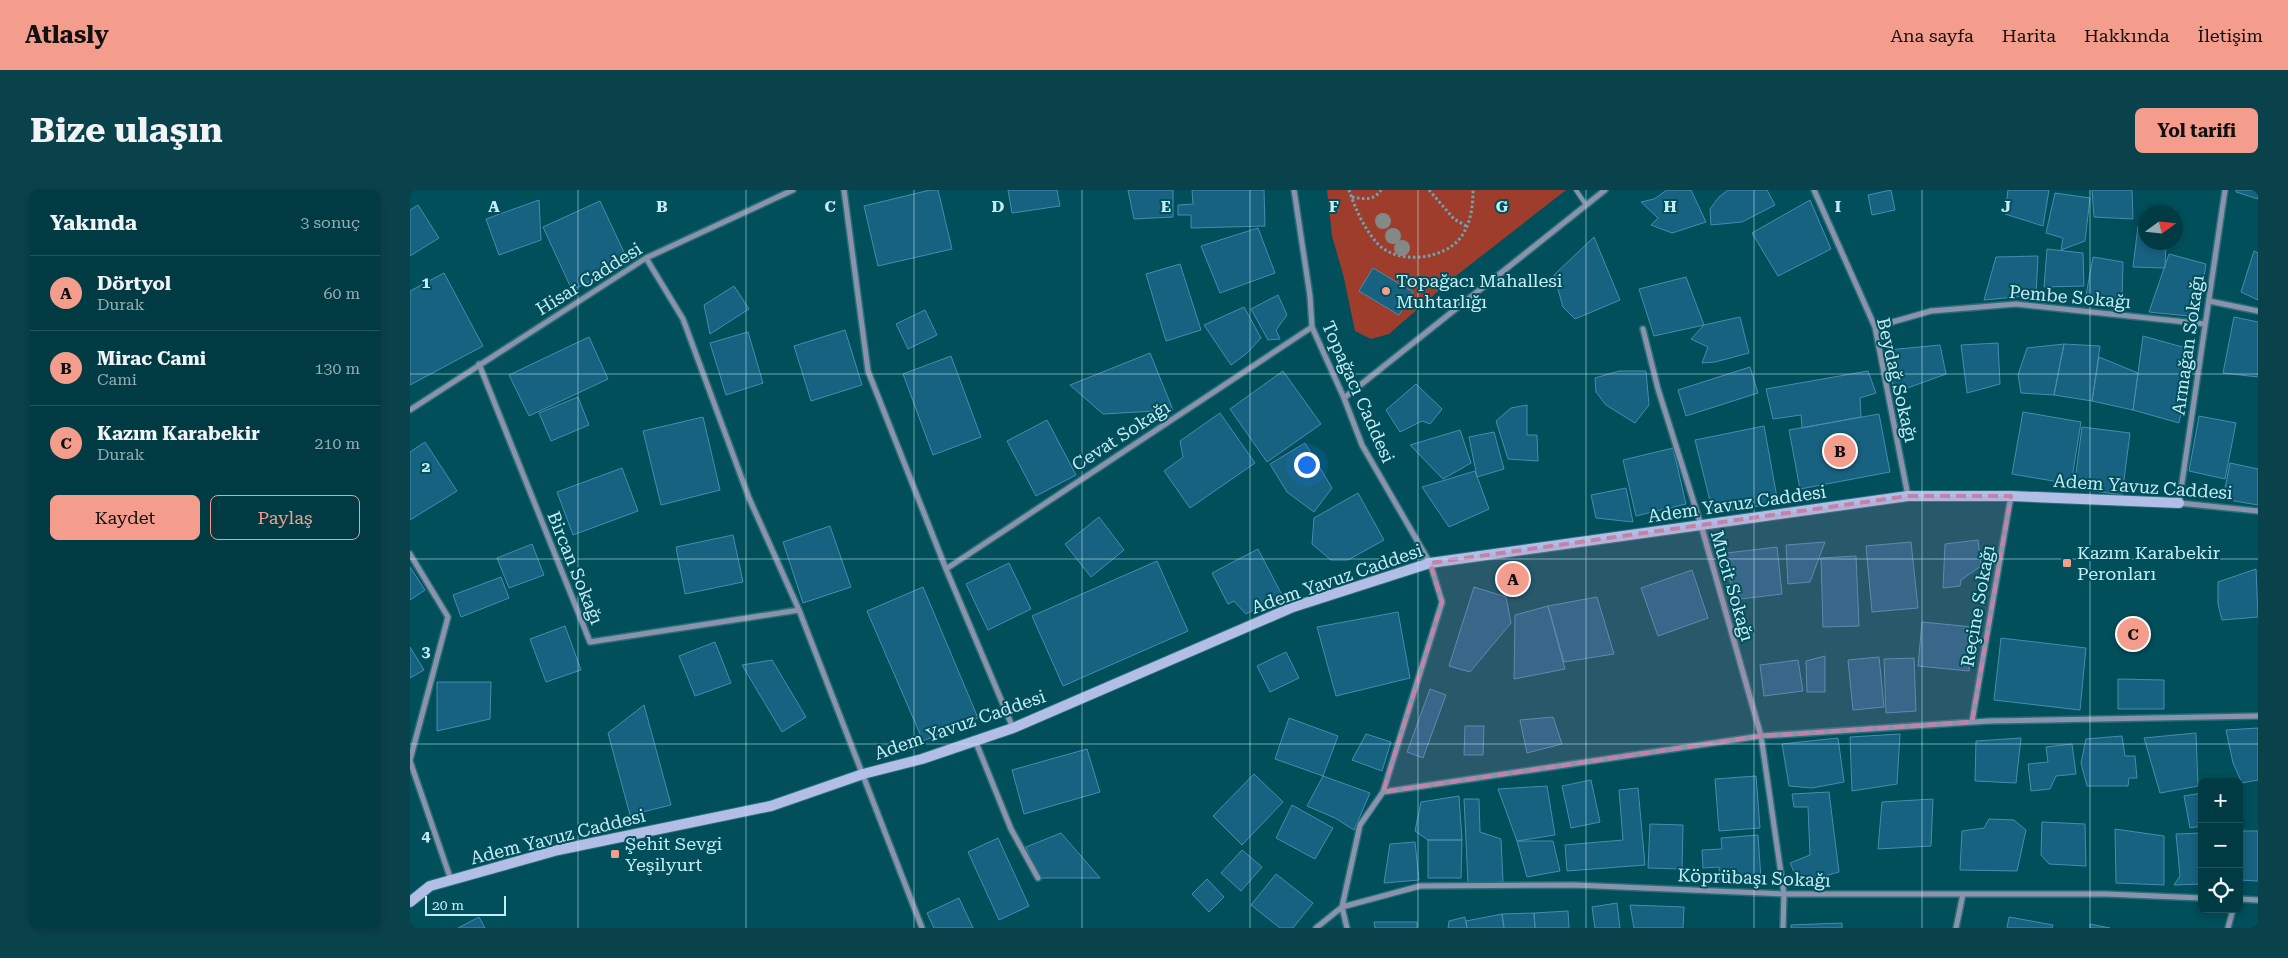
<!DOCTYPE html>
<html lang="tr">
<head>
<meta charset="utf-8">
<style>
  body { margin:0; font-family:"Roboto Serif",serif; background:#0a424b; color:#f1f3f6 }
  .controls { position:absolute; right:15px; bottom:15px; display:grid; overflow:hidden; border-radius:8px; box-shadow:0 2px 8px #0003 }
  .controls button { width:45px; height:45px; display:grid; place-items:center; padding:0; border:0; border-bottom:1px solid #22555d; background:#003b44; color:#f1f3f6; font:25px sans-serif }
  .compass { position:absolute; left:1728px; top:15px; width:45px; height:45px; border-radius:50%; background:#003b44; box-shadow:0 2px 8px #0003; rotate:75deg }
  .scale { position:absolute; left:15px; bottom:12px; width:81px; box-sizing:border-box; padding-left:5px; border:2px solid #c4ecf5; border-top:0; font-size:14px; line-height:18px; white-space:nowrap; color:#c4ecf5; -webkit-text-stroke:4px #004f5b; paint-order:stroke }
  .you { position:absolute; left:896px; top:274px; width:18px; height:18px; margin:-12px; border:4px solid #fff; border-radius:50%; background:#1a73e8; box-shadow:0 0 0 8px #1a73e833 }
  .badge { display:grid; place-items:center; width:32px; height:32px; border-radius:50%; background:#f49d8c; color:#111; font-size:16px; font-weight:700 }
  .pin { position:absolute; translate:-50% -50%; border:2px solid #fff; box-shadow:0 1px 5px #0006 }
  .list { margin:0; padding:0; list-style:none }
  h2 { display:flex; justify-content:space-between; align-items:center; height:65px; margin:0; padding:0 20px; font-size:21px }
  h2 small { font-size:16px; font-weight:400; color:#95adb2 }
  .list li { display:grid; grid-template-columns:32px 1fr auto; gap:15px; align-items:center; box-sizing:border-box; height:75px; padding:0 20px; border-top:1px solid #22555d }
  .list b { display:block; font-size:19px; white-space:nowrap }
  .list p { margin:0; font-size:16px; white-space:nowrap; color:#95adb2 }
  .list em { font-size:16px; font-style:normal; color:#95adb2 }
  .actions { display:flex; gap:10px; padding:15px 20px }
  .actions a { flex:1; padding:11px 0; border:1px solid #f49d8c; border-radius:8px; text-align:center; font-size:18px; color:#f49d8c }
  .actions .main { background:#f49d8c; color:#111 }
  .icon { flex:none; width:28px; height:28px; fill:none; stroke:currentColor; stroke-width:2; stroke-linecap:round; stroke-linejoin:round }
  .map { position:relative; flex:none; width:1848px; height:738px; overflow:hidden; border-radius:8px }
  header { display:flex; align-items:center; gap:30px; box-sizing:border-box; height:70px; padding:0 25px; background:#f49d8c; color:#111 }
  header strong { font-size:24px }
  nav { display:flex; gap:28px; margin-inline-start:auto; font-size:18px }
  .intro { display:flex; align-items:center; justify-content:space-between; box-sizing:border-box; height:120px; padding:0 30px }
  h1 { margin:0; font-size:35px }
  .button { padding:12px 22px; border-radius:8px; background:#f49d8c; color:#111; font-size:18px; font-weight:700 }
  main { display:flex; gap:30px; padding:0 30px }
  aside { flex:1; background:#003b44; border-radius:8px; box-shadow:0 2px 8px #0003 }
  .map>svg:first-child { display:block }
  .green { fill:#9f3d2c }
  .building { fill:#176181; stroke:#488cae }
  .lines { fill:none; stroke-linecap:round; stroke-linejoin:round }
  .lane-casing { stroke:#276e7a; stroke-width:6 }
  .street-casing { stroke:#276e7a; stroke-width:8 }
  .secondary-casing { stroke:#276e7a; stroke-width:12 }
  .path { stroke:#6ba5af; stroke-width:3; stroke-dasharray:2.5 2.5; stroke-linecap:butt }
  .lane { stroke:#8b93ac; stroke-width:4 }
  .street { stroke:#8b93ac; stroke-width:5 }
  .secondary { stroke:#b2bee6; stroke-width:10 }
  .tree { fill:#848886 }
  .marked { fill:#c382a8; fill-opacity:0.2; stroke:#c382a8; stroke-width:4; stroke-dasharray:10 6; stroke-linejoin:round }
  .grid { fill:none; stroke:#c4ecf5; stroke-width:1; stroke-opacity:0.55 }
  .poi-dot { fill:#f49d8c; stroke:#004f5b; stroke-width:2 }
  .labels { text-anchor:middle; stroke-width:4; stroke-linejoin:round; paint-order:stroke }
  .street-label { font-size:18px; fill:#c4ecf5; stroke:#004f5b }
  .poi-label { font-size:18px; fill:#c4ecf5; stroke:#004f5b; text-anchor:start }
  .grid-label { font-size:16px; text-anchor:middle; font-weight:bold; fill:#c4ecf5; stroke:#004f5b; stroke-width:4; stroke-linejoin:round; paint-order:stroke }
</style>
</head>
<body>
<header>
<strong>Atlasly</strong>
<nav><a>Ana sayfa</a><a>Harita</a><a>Hakkında</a><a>İletişim</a></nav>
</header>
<div class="intro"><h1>Bize ulaşın</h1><a class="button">Yol tarifi</a></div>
<main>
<aside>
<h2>Yakında<small>3 sonuç</small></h2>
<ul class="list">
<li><span class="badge">A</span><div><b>Dörtyol</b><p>Durak</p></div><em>60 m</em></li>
<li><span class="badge">B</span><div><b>Mirac Cami</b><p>Cami</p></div><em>130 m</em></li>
<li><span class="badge">C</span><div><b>Kazım Karabekir</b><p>Durak</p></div><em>210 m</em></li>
</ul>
<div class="actions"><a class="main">Kaydet</a><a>Paylaş</a></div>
</aside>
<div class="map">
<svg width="1848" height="738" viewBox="0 0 1848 738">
  <rect width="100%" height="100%" fill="#004f5b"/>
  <path class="green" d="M917,0H1156L1042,89L979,144L961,149L945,141L934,88L922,46Z"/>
  <path class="building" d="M520,0H528L542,59L468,76L454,16Z
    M598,0H647L650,16L602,23Z
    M718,0H763V27L724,29Z
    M782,0H854L855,36L781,38V25H768V15L783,14Z
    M1257,0H1281L1296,32L1262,43L1241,35L1248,28L1231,12L1244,9Z
    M1318,0H1357L1365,15L1332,32L1301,35L1300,19L1309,7Z
    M1481,0L1485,20L1462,25L1458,5Z
    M1598,0H1639L1633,36L1595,24Z
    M1682,0H1722L1723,29L1684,27Z
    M1826,0H1848V9L1826,2Z
    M1645,3L1680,8L1675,51L1651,60L1653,48L1636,43Z
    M129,10L131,50L89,65L76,29Z
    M1400,10L1421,59L1368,86L1342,43Z
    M190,11L219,73L162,100L133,37Z
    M8,15L29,48L0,66V20Z
    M1728,36H1736V52H1756L1755,78L1723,77Z
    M848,38L865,83L810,103L791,56Z
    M1184,47L1210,110L1165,129L1153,117L1144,85Z
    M1637,59L1673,63L1674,96L1634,97Z
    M1844,61L1848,63V110L1831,102Z
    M1759,64L1796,74L1788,127L1739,122Z
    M1628,66L1626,105L1574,110L1586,67Z
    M1683,67L1713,72L1712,111L1676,105Z
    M770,74L791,140L756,151L736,84Z
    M963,78L1003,102L989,125L949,101Z
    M34,83L73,156L0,195V101Z
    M1276,87L1294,135L1244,146L1229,99Z
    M324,96L339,119L300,144L294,115Z
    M868,105L877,125L866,140L870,149L858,150L841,119Z
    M834,117L851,148L836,164L821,175L794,135Z
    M515,120L527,145L498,159L486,134Z
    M1330,127L1339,163L1305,172L1292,173L1298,157L1281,149L1294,135Z
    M1824,127L1848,132V187L1813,183Z
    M435,140L452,195L401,211L384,156Z
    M338,142L353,193L316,205L300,153Z
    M1733,146L1783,160L1769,233L1723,220Z
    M179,147L198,189L119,226L99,185Z
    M1588,153L1590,194L1557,203L1551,155Z
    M1654,154L1690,156L1682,211L1644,205Z
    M1654,154L1644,205L1611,203L1608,185L1617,158Z
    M1530,155L1536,184L1484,203L1478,160Z
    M740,163L763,220L693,224L660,195Z
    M541,166L571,247L523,265L493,184Z
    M1689,167L1728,183L1723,220L1682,211Z
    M1340,177L1348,203L1276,226L1268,200Z
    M873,181L911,234L857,272L820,219Z
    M1209,181H1236L1239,215L1225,233L1196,215L1186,202L1185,188Z
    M1458,181L1466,203L1450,208L1451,227L1392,238L1391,225L1363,229L1356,199Z
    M1006,194L1032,219L1020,234L1012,231L990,242L976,220Z
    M168,207L179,235L141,251L129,223Z
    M1117,215V245H1127L1128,271L1098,269L1086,231L1101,218Z
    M1613,222L1671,232L1661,294L1602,284Z
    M810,223L845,273L780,318L754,281L773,267L770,251Z
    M1469,224L1480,282L1390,299L1379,240Z
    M1789,226L1826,233L1815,289L1779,281Z
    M293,227L310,300L251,315L233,241Z
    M637,230L666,285L626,306L597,251Z
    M1354,236L1368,313L1303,323L1285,250Z
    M1672,237L1720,243L1712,305L1664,298Z
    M1050,240L1061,273L1033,289L1000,255Z
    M1084,242L1094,279L1067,287L1059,247Z
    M15,252L47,301L0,330V262Z
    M895,253L922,298L904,322L877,302L860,274Z
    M1263,258L1276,314L1226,326L1213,270Z
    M1820,273L1848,279V315L1813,309Z
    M212,278L228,321L163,345L147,302Z
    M1065,281L1079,319L1039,337L1012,297Z
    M1216,298L1223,332L1186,328L1181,305Z
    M948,303L974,350L938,370H921L902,354L904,328Z
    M689,327L714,360L681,387L655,354Z
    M420,336L441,397L393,413L373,352Z
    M323,345L333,392L275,404L266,357Z
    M1568,350L1571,376L1551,390L1550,396L1533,398L1535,354Z
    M1415,352L1400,392L1378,394L1376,355Z
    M1501,352L1508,418L1462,422L1456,356Z
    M122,354L134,385L99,398L87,368Z
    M1367,357L1372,404L1322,410L1317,363Z
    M848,359L872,405L836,424L824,411L818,414L802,383Z
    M1446,366L1449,436L1413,437L1411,368Z
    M747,371L778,441L653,496L622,426Z
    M599,373L621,419L578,440L556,394Z
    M0,377L15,400L0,410Z
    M1846,379L1848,427L1812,430L1808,414V392Z
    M1282,380L1298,428L1248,446L1231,398Z
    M91,387L99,408L51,427L43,405Z
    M513,397L568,528L513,551L457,421Z
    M1064,397L1096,407L1101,433L1060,482L1039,476Z
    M1187,407L1204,464L1154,472L1138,416Z
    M1138,416L1155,479L1104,489L1105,425Z
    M988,422L1000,488L926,506L907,437Z
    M1512,432L1563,437L1559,481L1508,476Z
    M155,436L171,480L136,492L120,449Z
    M1591,448L1676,458L1670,520L1584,510Z
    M305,452L321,493L285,506L269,466Z
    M0,457L14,480L0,488Z
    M876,462L889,488L860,502L847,476Z
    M1415,466V502H1397L1396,471Z
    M1469,467L1474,517L1443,520L1438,470Z
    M1504,468L1506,521L1476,523L1474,469Z
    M362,470L396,527L372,542L332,475Z
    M1388,470L1393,501L1354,506L1350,475Z
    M1708,489L1754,490V519H1708Z
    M27,492H81L80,529L27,541Z
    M1020,499L1036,505L1013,568L997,562Z
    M234,515L261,615L220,625L198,543Z
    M1143,527L1152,554L1117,563L1110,530Z
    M879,528L928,546L913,586L865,569Z
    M1055,536H1074L1073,565H1054Z
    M1848,538V590L1832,593L1823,573L1816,540Z
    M1786,543L1788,596L1750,603L1734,548Z
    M956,544L981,552L972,581L942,570Z
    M1490,544L1487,594L1442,601L1440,547Z
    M1712,546L1715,566H1725L1727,588H1719L1718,596H1677L1671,573L1676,549Z
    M1428,548L1434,592L1402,598L1379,596L1372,554Z
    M1611,548L1606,593L1565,591L1566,551Z
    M1662,554L1666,584L1646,586L1640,599L1621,601L1618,574L1638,572L1636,557Z
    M677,559L690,602L614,624L602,580Z
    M844,584L873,612L832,655L803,626Z
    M913,586L960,603L944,640L925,628L897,616Z
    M1346,586L1350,638L1309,641L1305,589Z
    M1181,590L1190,632L1161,638L1152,596Z
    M1137,596L1145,645L1107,651L1088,599Z
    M1228,598L1235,675L1157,681L1155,655L1213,650L1209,600Z
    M1419,602L1429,682L1404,689L1386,686L1380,673L1400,665L1398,617H1384L1382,604Z
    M1792,603V636L1780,638L1774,606Z
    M1049,606L1052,650H1018L1005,641L1011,612Z
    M1054,609H1069L1070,642L1091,649L1093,692L1058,694Z
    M1523,609L1521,656L1468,659L1472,612Z
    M882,615L923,638L905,669L866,648Z
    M1579,629L1604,630L1616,640L1607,681L1550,680L1552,641L1574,638Z
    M1632,632L1675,634L1676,676L1639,674L1631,665Z
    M1240,634L1273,635L1272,679L1238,678Z
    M1705,639L1754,646V695L1706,693Z
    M1829,641H1848V691L1829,690Z
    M651,643L690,688H628L616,657Z
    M1792,643V694L1764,695L1770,686L1766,644Z
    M1348,645L1351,689L1310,692L1309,677L1293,678L1292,660L1312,659L1311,648Z
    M588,648L619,716L589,730L558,662Z
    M1018,650H1052L1051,688H1018Z
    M1107,651H1143L1150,681L1117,687Z
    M1005,652L1009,690L974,693L980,654Z
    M832,660L852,677L831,701L811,683Z
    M866,684L903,713L883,738H870L841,715Z
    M797,689L814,707L799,722L782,704Z
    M549,708L563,738H524L517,723Z
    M1207,713L1210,738H1185L1182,717Z
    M1220,715L1274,717L1273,738H1224Z
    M1158,721L1159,738H1125L1124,723Z
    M1124,723L1125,738H1094L1092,724Z
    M1092,724L1094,738H1057L1056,731Z
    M69,727L75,738H48Z
    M1055,727L1057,738H1038L1039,731Z
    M1599,727L1643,735L1642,738H1597Z
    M964,732H1007V738H965Z
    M1432,733V738H1381V735Z
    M1680,734L1700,738H1680Z"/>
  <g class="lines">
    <g class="lane-casing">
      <path id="lane" d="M1166,0L1176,15"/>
    </g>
    <g class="street-casing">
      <path id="street" d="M434,0L458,181L536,379L603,538
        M884,0L900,106L902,137L934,208L952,255L1020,373L1032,412L973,602L950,635L932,717L937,738
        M1404,0L1465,137L1498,306
        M1815,0L1769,313L1848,321
        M236,68L273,129L339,308L389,420L512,738
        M1799,111L1848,121
        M1465,137L1521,121L1606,114L1795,134
        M1233,139L1248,199L1291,335L1351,546L1579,531L1848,526
        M69,174L180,452L389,420
        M934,208L1195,0
        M0,220L236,68L383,0
        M0,364L38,427L0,570
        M536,379L902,137
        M1562,532L1601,306
        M565,550L601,639L628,688
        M0,571L41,690
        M973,602L1351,546L1374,704L1373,738
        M1829,709L1848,710
        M906,738L932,717L1010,696L1164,695L1374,704H1696L1792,708
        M1546,738L1553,704
        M1818,738L1823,719"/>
    </g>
    <g class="secondary-casing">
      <path id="secondary" d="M0,712L20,696L148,660L361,616L453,584L512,569L603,538L883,417L1020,373L1498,306H1601L1769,313"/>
    </g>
    <path class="path" d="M939,0C945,18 954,39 968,54C988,75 1034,70 1051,47C1061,33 1063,16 1063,0
      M1019,0L1044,29L1056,36
      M942,7C953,9 964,11 971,0"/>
    <use href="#lane" class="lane"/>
    <use href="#street" class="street"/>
    <use href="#secondary" class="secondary"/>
  </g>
  <g class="tree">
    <circle cx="973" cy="31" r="8"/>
    <circle cx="983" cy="46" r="8"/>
    <circle cx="992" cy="58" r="8"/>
  </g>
  <path class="marked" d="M1498,306H1601L1562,532L1351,546L973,602L1032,412L1020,373Z"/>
  <path class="grid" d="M168,0V738M336,0V738M504,0V738M672,0V738M840,0V738M1008,0V738M1176,0V738M1344,0V738M1512,0V738M1680,0V738M0,184H1848M0,369H1848M0,554H1848"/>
  <g class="poi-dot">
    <circle cx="976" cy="101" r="5"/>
    <rect x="1652" y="368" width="10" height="10" rx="2.5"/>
    <rect x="200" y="659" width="10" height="10" rx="2.5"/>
  </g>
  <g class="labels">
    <g class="street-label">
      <text transform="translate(179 89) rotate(-32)" y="6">Hisar Caddesi</text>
      <text transform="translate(1660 107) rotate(5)" y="6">Pembe Sokağı</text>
      <text transform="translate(1778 155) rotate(-82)" y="6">Armağan Sokağı</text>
      <text transform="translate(1487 190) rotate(77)" y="6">Beydağ Sokağı</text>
      <text transform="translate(948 202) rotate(66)" y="6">Topağacı Caddesi</text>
      <text transform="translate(711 246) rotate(-33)" y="6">Cevat Sokağı</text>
      <text transform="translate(1733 297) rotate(4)" y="6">Adem Yavuz Caddesi</text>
      <text transform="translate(1327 314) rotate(-8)" y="6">Adem Yavuz Caddesi</text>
      <text transform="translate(165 378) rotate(68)" y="6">Bircan Sokağı</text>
      <text transform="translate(927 389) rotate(-19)" y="6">Adem Yavuz Caddesi</text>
      <text transform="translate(1322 396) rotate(74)" y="6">Mucit Sokağı</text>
      <text transform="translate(1568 416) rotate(-80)" y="6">Reçine Sokağı</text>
      <text transform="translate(550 535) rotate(-19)" y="6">Adem Yavuz Caddesi</text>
      <text transform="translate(148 647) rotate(-14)" y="6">Adem Yavuz Caddesi</text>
      <text transform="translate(1344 688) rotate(2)" y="6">Köprübaşı Sokağı</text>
    </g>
    <g class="poi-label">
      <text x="986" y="97">Topağacı Mahallesi<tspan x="986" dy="21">Muhtarlığı</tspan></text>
      <text x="1667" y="369">Kazım Karabekir<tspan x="1667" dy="21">Peronları</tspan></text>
      <text x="215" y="660">Şehit Sevgi<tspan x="215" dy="21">Yeşilyurt</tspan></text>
    </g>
  </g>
  <g class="grid-label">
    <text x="84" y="22">A</text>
    <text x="252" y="22">B</text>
    <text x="420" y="22">C</text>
    <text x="588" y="22">D</text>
    <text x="756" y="22">E</text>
    <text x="924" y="22">F</text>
    <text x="1092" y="22">G</text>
    <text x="1260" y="22">H</text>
    <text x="1428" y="22">I</text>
    <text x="1596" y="22">J</text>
    <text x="16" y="98">1</text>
    <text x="16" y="282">2</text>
    <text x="16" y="467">3</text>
    <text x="16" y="651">4</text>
  </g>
</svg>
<div class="controls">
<button>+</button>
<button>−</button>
<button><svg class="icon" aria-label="locate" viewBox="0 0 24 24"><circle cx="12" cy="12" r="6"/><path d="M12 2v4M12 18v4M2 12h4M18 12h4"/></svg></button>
</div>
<svg class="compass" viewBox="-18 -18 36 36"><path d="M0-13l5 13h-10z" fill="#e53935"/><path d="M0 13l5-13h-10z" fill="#95adb2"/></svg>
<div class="scale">20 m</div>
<div class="you"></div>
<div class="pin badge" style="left:1103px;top:389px">A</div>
<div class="pin badge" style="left:1430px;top:261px">B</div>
<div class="pin badge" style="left:1723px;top:444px">C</div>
</div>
</main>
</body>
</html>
